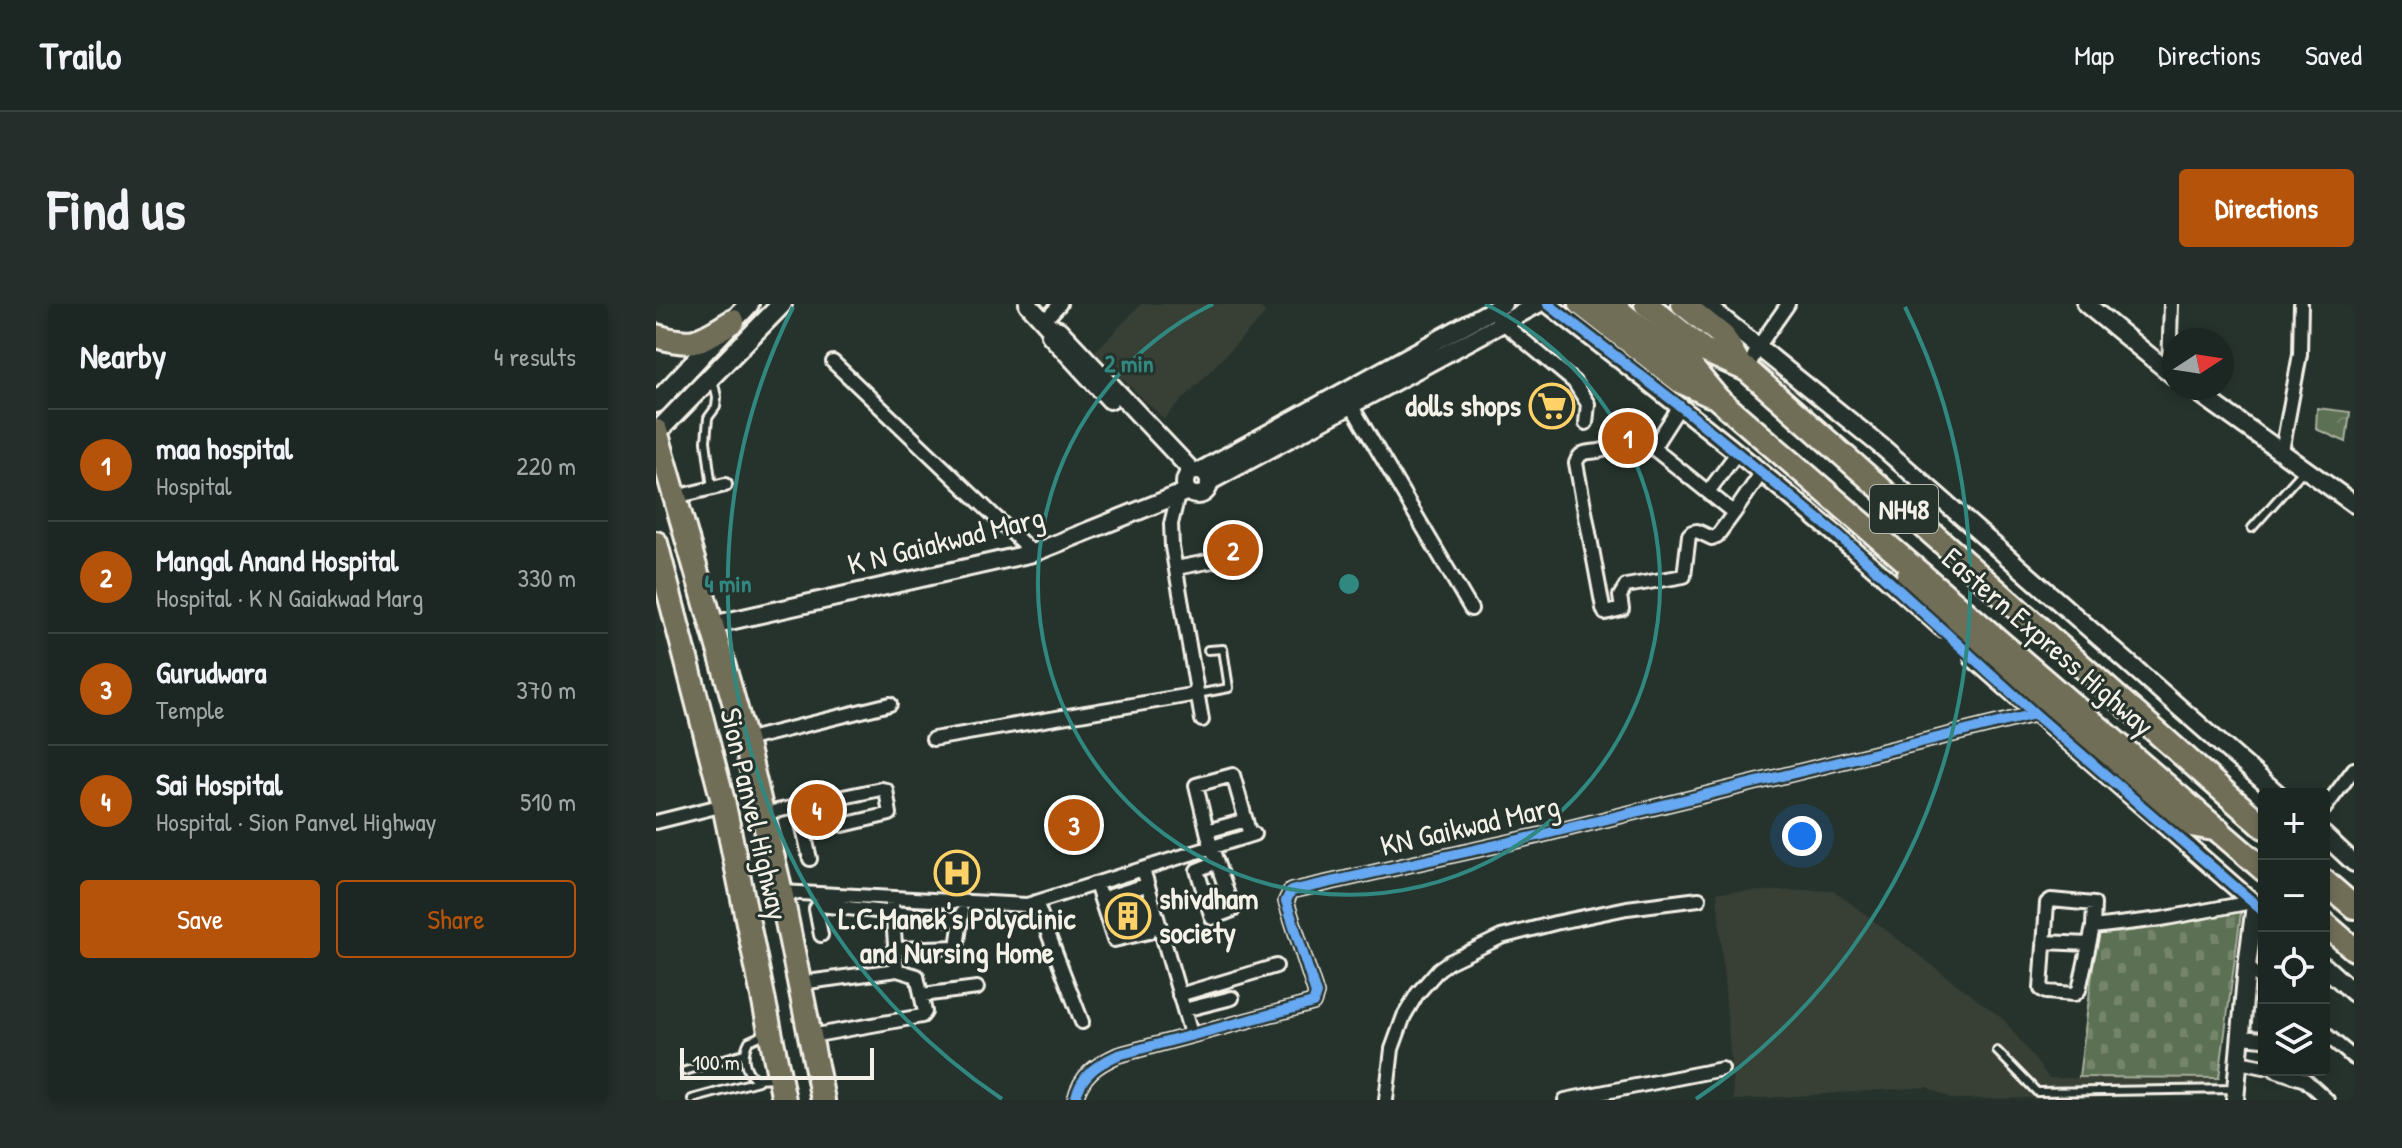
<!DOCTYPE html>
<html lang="en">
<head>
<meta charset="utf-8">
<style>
  body { margin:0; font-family:"Patrick Hand",sans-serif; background:#252e2a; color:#f1f3f6 }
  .controls { position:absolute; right:24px; bottom:24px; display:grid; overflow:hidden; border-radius:8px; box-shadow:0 4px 12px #0003 }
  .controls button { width:72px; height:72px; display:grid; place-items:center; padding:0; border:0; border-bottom:2px solid #3a4340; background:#1c2622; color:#f1f3f6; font:40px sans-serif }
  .compass { position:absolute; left:1506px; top:24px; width:72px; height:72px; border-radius:50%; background:#1c2622; box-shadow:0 4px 12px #0003; rotate:78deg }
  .scale { position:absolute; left:24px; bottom:20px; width:194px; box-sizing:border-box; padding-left:8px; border:4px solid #f4f1e8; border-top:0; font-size:22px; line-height:28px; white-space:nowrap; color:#f4f1e8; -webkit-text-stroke:6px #26332d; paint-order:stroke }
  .you { position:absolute; left:1146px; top:532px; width:28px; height:28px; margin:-20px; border:6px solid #fff; border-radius:50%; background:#1a73e8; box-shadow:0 0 0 12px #1a73e833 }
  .badge { display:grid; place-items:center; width:52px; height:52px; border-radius:50%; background:#b45309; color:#fff; font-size:26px; font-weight:700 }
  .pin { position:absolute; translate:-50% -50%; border:4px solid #fff; box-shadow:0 2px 8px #0006 }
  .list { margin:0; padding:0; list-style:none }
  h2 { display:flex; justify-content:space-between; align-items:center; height:104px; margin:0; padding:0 32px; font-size:34px }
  h2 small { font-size:26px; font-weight:400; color:#a0a5a5 }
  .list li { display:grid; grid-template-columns:52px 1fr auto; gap:24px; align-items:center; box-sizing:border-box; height:112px; padding:0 32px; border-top:2px solid #3a4340 }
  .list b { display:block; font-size:30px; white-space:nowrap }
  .list p { margin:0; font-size:26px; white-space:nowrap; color:#a0a5a5 }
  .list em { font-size:26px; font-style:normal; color:#a0a5a5 }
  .actions { display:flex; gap:16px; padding:24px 32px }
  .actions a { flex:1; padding:18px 0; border:2px solid #b45309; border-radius:8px; text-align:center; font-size:28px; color:#b45309 }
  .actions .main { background:#b45309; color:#fff }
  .icon { flex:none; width:44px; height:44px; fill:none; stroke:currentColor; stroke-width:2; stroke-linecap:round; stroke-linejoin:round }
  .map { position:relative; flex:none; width:1698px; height:796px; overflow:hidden; border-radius:8px }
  header { display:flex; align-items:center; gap:48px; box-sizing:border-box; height:112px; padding:0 40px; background:#1c2622; border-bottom:2px solid #3a4340 }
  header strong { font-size:38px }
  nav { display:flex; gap:44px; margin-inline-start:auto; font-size:28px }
  .intro { display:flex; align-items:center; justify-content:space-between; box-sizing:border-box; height:192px; padding:0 48px }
  h1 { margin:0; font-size:56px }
  .button { padding:20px 36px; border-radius:8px; background:#b45309; color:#fff; font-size:28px; font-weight:700 }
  main { display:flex; gap:48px; padding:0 48px }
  aside { flex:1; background:#1c2622; border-radius:8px; box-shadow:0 4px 12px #0003 }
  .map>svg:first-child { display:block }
  .built { fill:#384036 }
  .cemetery { fill:url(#cemetery-stones); stroke:#a8b09e; stroke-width:2 }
  .park { fill:url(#park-crowns); stroke:#a8b09e; stroke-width:2 }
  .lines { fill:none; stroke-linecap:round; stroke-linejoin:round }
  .service-casing { stroke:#f4f1e8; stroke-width:12 }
  .minor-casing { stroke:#f4f1e8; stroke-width:18 }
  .tertiary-casing { stroke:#f4f1e8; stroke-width:22 }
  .secondary-casing { stroke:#f4f1e8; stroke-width:24 }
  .trunk-casing { stroke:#f4f1e8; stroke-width:28 }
  .service { stroke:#26332d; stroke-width:6 }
  .minor { stroke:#26332d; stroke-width:12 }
  .tertiary { stroke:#26332d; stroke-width:16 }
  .secondary { stroke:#26332d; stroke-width:18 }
  .trunk { stroke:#716e59; stroke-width:22 }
  .cycleway-casing { stroke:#26332d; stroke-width:15 }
  .cycleway { stroke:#66a8f1; stroke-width:10 }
  .ring { fill:none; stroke:#318880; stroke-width:4 }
  .labels { text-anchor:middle; stroke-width:6; stroke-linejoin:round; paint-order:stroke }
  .shield { fill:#26332d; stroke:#b6b8b0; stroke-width:2 }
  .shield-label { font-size:28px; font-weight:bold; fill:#f4f1e8 }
  .poi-label { font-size:30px; font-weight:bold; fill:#f4f1e8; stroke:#26332d; text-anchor:end }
  .street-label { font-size:30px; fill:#f4f1e8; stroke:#26332d }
  .centre { fill:#318880; stroke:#26332d; stroke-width:4 }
  .ring-label { font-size:24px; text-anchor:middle; font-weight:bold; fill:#318880; stroke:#26332d; stroke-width:6; stroke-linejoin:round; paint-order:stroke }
</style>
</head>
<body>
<header>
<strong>Trailo</strong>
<nav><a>Map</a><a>Directions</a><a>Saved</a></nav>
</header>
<div class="intro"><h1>Find us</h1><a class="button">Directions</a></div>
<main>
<aside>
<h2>Nearby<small>4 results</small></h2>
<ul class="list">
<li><span class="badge">1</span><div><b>maa hospital</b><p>Hospital</p></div><em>220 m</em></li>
<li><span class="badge">2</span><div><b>Mangal Anand Hospital</b><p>Hospital · K N Gaiakwad Marg</p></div><em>330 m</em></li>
<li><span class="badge">3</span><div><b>Gurudwara</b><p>Temple</p></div><em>370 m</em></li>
<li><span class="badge">4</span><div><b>Sai Hospital</b><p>Hospital · Sion Panvel Highway</p></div><em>510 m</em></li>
</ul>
<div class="actions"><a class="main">Save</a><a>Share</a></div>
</aside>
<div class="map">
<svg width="1698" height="796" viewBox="0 0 1698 796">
  <defs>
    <pattern id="cemetery-stones" width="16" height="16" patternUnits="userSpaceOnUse" patternTransform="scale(2)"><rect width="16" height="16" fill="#5c7053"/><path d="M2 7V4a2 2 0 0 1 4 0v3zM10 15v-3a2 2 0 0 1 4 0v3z" fill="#74856c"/></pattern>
    <pattern id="park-crowns" width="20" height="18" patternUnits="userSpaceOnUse" patternTransform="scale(2)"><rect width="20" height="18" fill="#5c7053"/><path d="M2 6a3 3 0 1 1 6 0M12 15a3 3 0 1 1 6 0" fill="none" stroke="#74856c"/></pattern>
  </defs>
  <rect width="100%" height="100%" fill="#26332d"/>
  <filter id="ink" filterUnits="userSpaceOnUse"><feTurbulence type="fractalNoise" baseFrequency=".0125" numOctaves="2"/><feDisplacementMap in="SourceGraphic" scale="16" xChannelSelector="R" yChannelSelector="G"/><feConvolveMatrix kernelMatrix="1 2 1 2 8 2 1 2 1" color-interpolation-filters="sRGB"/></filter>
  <g filter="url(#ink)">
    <path class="built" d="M485,0H601L610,9L508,115L439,48Z
      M1177,586L1348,716L1393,774H1563L1562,792L1295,795L1271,783L1078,796L1061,588Z"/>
    <path class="cemetery" d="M1586,601L1563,774L1423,773L1442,623Z"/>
    <path class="park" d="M1661,104L1694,108L1690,138L1660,125Z"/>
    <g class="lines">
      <g class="service-casing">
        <path id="service" d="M56,184L50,137L52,114L60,103L61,93L57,75
          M1596,224L1647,167
          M541,390L573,384L567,345L552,346
          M111,729L93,737C86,750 87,765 99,775L120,774
          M1341,747L1381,788L1580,785
          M29,767L88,749
          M36,795L102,777"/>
      </g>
      <g class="minor-casing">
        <path id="minor" d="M842,15L918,78L932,100L930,119
          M388,17L404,0
          M177,58L377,249
          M1091,66L1102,43L1132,0
          M1513,68L1515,0
          M691,94L815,305
          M997,144L1078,209L1061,232L1056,234L1041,227L1036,228L1033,231L1028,272L970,282L964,292L966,305L949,309L947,304L920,159C925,144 935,150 947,146C958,143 962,127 975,130C982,131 991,139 997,144L1024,102
          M1626,147L1644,50L1645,0
          M1052,188L1081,149
          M522,191L515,220L516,243L546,416
          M19,193L69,181
          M1078,209L1106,168
          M520,264L567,255
          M277,435L541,390
          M89,436L234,400
          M142,502L154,555
          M1668,505L1698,465
          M106,510L225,485L230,486L234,510L187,521
          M0,518L68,501
          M551,527L590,516
          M561,558L541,566L556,614L577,606L576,603L553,535L540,481L577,471L594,531
          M487,565L535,730
          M440,580L458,636L493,628L495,621L492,609
          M125,588L371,601L598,530
          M445,595L484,583
          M1395,596L1438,600L1437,623L1423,686L1419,690L1390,688L1385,685L1391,599Z
          M380,598L426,718
          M236,601L241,666
          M1437,623L1505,615L1596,598
          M165,631L160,605L163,601L305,616
          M1388,638L1433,640
          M239,645L301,643L306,609
          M1591,662L1608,677
          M144,679L241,666L261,672L269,708L266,712L155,732
          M266,691L321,684
          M523,691L620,662
          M528,706L576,694
          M1668,729L1698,754
          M1585,733L1607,735
          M1583,758L1608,763
          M1619,766L1649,776L1671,796
          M419,796C425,771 440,761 462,751L657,699L660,690L630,597L635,587L881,532L1379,410
          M730,796L736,745L748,712L761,690L783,665L793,658L845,633L899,619L971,604L1043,595
          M909,796L1066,765"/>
      </g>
      <g class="tertiary-casing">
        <path id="tertiary" d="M372,0L392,22L403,26L536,167
          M892,0C1027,104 1160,209 1286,324
          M1049,0L1226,143L1622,490
          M1430,0L1518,72
          M394,31L454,96
          M1536,84L1698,200
          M529 179a12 12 0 1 1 24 0a12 12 0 1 1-24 0Z
          M544,167L847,0
          M553,178L882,0
          M56,321L377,249L532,187
          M1317,354L1608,608
          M1668,531L1698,559
          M1668,662L1698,689
          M1579,796L1591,662L1599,601"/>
      </g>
      <g class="secondary-casing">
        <path id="secondary" d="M0,99L93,0
          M0,129L126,0"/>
      </g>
      <g class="trunk-casing">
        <path id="trunk" d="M925,0L1024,77L1054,91
          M954,0L1037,65L1062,95L1608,566
          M990,0L1049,47L1091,66L1608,523
          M1027,0L1067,32L1085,63
          M0,32C39,44 44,37 77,17
          M0,127L89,436L125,588L167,796
          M0,239L68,501L128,796
          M1252,273L1290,316L1488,487L1535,521L1563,526
          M1668,577L1698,603
          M1668,619L1698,645"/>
      </g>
      <use href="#service" class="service"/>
      <use href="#minor" class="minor"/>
      <use href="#tertiary" class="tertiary"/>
      <use href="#secondary" class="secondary"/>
      <use href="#trunk" class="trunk"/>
      <g class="cycleway-casing">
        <path id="cycleway" d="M892,0L1024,102L1182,231L1379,410L1608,608
          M419,796C425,771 440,761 462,751L657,699L660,690L630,597L635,587L881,532L1379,410"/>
      </g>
      <use href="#cycleway" class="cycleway"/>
    </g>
  </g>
  <g class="ring">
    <path d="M829 0A311 311 0 1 1 557 0"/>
    <path d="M346 795A621 621 0 0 1 137 3M1249 3A621 621 0 0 1 1040 795"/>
  </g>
  <defs>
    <g id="supermarket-ring" transform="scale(2.3)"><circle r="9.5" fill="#26332d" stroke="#ffd166" stroke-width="1.5"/><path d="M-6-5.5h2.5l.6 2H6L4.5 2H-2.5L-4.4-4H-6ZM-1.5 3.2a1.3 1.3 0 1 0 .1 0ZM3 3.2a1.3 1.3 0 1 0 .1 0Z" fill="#ffd166"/></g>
    <g id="hospital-ring" transform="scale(2.3)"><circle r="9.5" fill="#26332d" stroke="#ffd166" stroke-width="1.5"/><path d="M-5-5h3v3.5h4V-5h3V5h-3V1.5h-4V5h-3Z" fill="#ffd166"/></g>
    <g id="building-ring" transform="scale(2.3)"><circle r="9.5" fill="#26332d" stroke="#ffd166" stroke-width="1.5"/><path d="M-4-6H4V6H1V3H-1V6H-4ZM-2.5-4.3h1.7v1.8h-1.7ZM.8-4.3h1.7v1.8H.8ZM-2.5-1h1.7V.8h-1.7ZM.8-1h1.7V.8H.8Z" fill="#ffd166"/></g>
  </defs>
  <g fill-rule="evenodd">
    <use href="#supermarket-ring" x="896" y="102"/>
    <use href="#hospital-ring" x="301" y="569"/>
    <use href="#building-ring" x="472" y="612"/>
  </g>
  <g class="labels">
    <rect class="shield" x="1214" y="181" width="68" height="48" rx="6"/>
    <g class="shield-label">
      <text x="1248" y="215">NH48</text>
    </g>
    <g class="poi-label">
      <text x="865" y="112">dolls shops</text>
      <text x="503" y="605" text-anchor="start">shivdham<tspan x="503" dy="34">society</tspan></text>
      <text x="301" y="625" text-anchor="middle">L.C.Manek's Polyclinic<tspan x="301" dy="34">and Nursing Home</tspan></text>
    </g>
    <g class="street-label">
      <text transform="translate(290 237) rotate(-14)" y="10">K N Gaiakwad Marg</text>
      <text transform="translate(1392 338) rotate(41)" y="10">Eastern Express Highway</text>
      <text transform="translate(98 510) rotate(77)" y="10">Sion Panvel Highway</text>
      <text transform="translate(814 522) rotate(-13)" y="10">KN Gaikwad Marg</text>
    </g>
  </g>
  <circle cx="693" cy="280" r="12" class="centre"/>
  <g class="ring-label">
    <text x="473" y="68">2 min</text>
    <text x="72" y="288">4 min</text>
  </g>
</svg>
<div class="controls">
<button>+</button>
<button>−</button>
<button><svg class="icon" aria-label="locate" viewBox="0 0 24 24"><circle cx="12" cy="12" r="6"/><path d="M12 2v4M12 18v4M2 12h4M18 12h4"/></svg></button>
<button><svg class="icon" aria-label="layers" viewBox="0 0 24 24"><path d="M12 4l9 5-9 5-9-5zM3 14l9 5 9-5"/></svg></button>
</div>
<svg class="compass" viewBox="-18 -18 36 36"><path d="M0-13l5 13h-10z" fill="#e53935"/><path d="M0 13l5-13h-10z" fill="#a0a5a5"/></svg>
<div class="scale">100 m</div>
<div class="you"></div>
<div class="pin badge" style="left:972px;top:134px">1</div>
<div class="pin badge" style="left:577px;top:246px">2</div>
<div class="pin badge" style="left:418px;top:521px">3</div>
<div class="pin badge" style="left:161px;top:506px">4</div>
</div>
</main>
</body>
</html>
